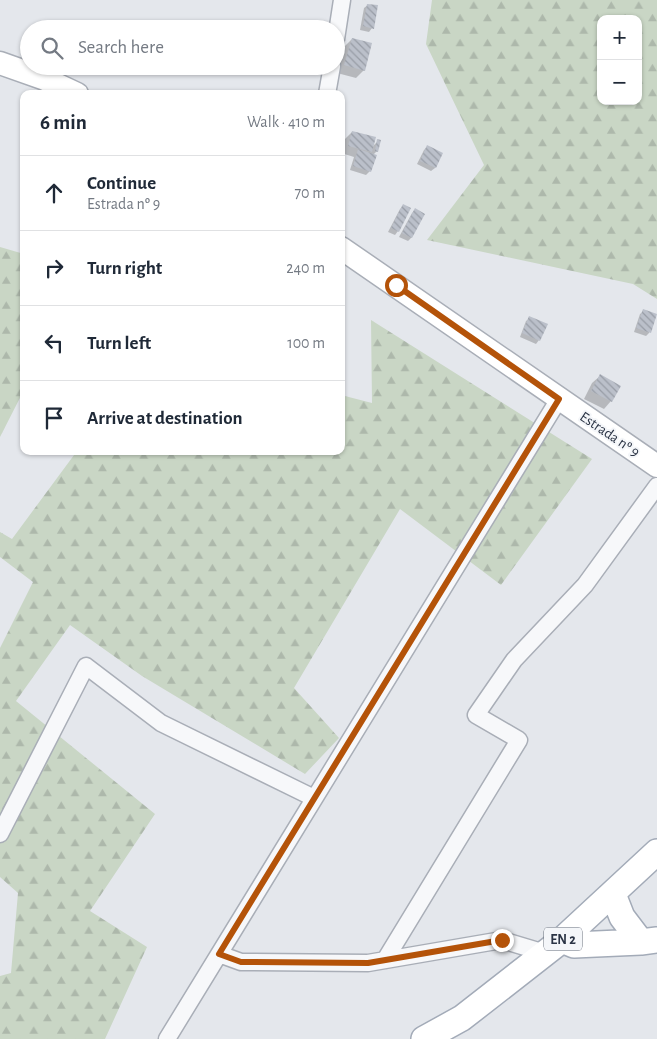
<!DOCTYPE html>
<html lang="en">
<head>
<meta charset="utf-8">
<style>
  body { margin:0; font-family:"Alegreya Sans",sans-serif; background:#f2f2f3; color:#1f2937 }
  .controls { position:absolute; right:15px; top:15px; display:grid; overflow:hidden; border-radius:10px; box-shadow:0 1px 4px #0004 }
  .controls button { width:45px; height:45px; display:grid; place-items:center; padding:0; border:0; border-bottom:1px solid #e0e1e3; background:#fff; color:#1f2937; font:25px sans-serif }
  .stop { position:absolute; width:15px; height:15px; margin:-11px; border:4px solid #b45309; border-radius:50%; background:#fff }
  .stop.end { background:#b45309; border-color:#fff; box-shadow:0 1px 5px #0008 }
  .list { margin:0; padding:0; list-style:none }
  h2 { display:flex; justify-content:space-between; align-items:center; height:65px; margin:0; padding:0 20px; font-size:21px }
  h2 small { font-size:16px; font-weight:400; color:#747a83 }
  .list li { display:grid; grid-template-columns:32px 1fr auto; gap:15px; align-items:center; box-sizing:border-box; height:75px; padding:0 20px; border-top:1px solid #e0e1e3 }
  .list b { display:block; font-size:19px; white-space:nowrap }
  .list p { margin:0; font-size:16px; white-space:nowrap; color:#747a83 }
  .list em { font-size:16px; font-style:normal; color:#747a83 }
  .icon { flex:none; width:28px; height:28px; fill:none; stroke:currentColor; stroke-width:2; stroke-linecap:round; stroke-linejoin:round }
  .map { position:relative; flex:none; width:657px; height:1039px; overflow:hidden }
  .search { position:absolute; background:#fff; box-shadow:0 1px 4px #0004; left:20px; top:20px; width:325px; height:55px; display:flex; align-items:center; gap:12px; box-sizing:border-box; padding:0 18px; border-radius:28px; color:#747a83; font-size:19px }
  .panel { position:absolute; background:#fff; box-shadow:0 1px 4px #0004; left:20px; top:90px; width:325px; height:365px; border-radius:10px }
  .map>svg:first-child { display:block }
  .forest { fill:url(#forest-firs); fill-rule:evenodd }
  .shadow { fill:#0003 }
  .building { fill:url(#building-back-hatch) }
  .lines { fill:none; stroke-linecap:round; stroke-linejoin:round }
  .street-casing { stroke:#a9aeb7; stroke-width:19 }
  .secondary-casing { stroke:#a9aeb7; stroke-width:25 }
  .primary-casing { stroke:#a3abb8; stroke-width:28 }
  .street { stroke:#f7f8fa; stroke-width:16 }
  .secondary { stroke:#fff; stroke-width:22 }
  .primary { stroke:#fff; stroke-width:25 }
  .route { stroke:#b45309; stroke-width:6 }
  .labels { text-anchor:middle; stroke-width:4; stroke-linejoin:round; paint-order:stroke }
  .shield { fill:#f4f6f9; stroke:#676e7b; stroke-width:1 }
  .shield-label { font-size:14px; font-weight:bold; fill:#2b3445 }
  .street-label { font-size:15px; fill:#2b3445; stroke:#f4f6f9 }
</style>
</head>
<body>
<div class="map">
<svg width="657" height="1039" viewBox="0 0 657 1039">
  <defs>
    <pattern id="forest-firs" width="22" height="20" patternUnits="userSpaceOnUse" patternTransform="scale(1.25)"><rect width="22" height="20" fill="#c9d6c5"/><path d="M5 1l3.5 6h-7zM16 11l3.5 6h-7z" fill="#adb8ab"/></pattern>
    <pattern id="building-back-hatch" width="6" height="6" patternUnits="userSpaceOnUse" patternTransform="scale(1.25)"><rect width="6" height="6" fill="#bbc0ca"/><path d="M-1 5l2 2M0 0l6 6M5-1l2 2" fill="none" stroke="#989da6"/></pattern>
  </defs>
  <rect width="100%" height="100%" fill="#e4e7ec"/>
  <path class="forest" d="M432,0H657V299L633,284L427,240L484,165L426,44ZM601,19H638V101H601Z
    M0,247L24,254V390L0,437Z
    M371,320L592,459L501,585L400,509L294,688L339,738L305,774L142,676L70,625L16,701L155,814L90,911L147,947L105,1039H0V976L11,973L18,893L0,877V648L33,582L0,557V532L12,539L77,451H341V395L372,403Z"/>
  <path class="shadow" d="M368,5L372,28L369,32L360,30L364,8Z
    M352,39L364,70L356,78L337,73L344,47Z
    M352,132L372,147L378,141L377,151L373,155L370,171L366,175L350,170L354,157L341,153L344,140Z
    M427,147L441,153L435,168L431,171L417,164L424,150Z
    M403,206L398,231L395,235L388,232L400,209Z
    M415,210L424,214L411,238L408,241L399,237L412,213Z
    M644,311L656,315L649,333L646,336L634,332L640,314Z
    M530,318L539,340L536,344L520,337L526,321Z
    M600,376L611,401L604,409L584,399L592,383Z"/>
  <path class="building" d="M367,4L378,5L374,29L363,26Z
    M352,38L372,43L365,71L344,65Z
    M352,131L376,137L372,152L348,146Z
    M377,139L381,140L378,152L375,151Z
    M427,145L443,153L436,168L420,161Z
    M358,149L377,155L371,172L353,166Z
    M403,204L411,208L399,232L391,228Z
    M415,208L425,214L412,238L402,233Z
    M643,309L657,314L651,333L636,328Z
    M529,316L548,324L540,341L522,333Z
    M600,374L621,386L612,402L591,391Z"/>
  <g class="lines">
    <g class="street-casing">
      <path id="street" d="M336,39L342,0
        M327,94L332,66
        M0,834L86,666L161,723L314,798
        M219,954L241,962L368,963L502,940L545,953
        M385,960L519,740L476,715L514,660L585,585L657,486
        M167,1039L559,399"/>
    </g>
    <g class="secondary-casing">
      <path id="secondary" d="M0,63L45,79L77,94
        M341,248L657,466"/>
    </g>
    <g class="primary-casing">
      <path id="primary" d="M613,894L622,917L641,942
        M562,940L574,945L641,942L657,940
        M424,1039L462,1018L562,940L657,852"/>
    </g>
    <use href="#street" class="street"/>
    <use href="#secondary" class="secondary"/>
    <use href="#primary" class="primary"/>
  </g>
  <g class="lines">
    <path class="route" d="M396,285L559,399L219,954L241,962L368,963L502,940"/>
  </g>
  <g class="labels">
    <rect class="shield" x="544" y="927.5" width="38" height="23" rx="4"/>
    <g class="shield-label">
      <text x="563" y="944">EN 2</text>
    </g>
    <g class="street-label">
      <text transform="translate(610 434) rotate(34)" y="5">Estrada nº 9</text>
    </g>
  </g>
</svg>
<div class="controls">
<button>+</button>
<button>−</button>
</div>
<div class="stop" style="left:396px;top:285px"></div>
<div class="stop end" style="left:502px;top:940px"></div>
<div class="search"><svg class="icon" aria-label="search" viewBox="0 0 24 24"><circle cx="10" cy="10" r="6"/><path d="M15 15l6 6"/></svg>Search here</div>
<section class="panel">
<h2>6 min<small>Walk · 410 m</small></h2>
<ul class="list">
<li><svg class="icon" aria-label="ahead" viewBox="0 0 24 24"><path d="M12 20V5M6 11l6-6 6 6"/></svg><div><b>Continue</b><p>Estrada nº 9</p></div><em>70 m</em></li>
<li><svg class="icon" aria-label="right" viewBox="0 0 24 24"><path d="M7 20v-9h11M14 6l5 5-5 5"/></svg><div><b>Turn right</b></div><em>240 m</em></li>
<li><svg class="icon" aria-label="left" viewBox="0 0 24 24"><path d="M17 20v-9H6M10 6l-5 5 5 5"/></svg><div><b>Turn left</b></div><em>100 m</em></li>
<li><svg class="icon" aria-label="arrive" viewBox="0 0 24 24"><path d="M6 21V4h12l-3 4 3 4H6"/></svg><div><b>Arrive at destination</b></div></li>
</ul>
</section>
</div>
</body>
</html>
